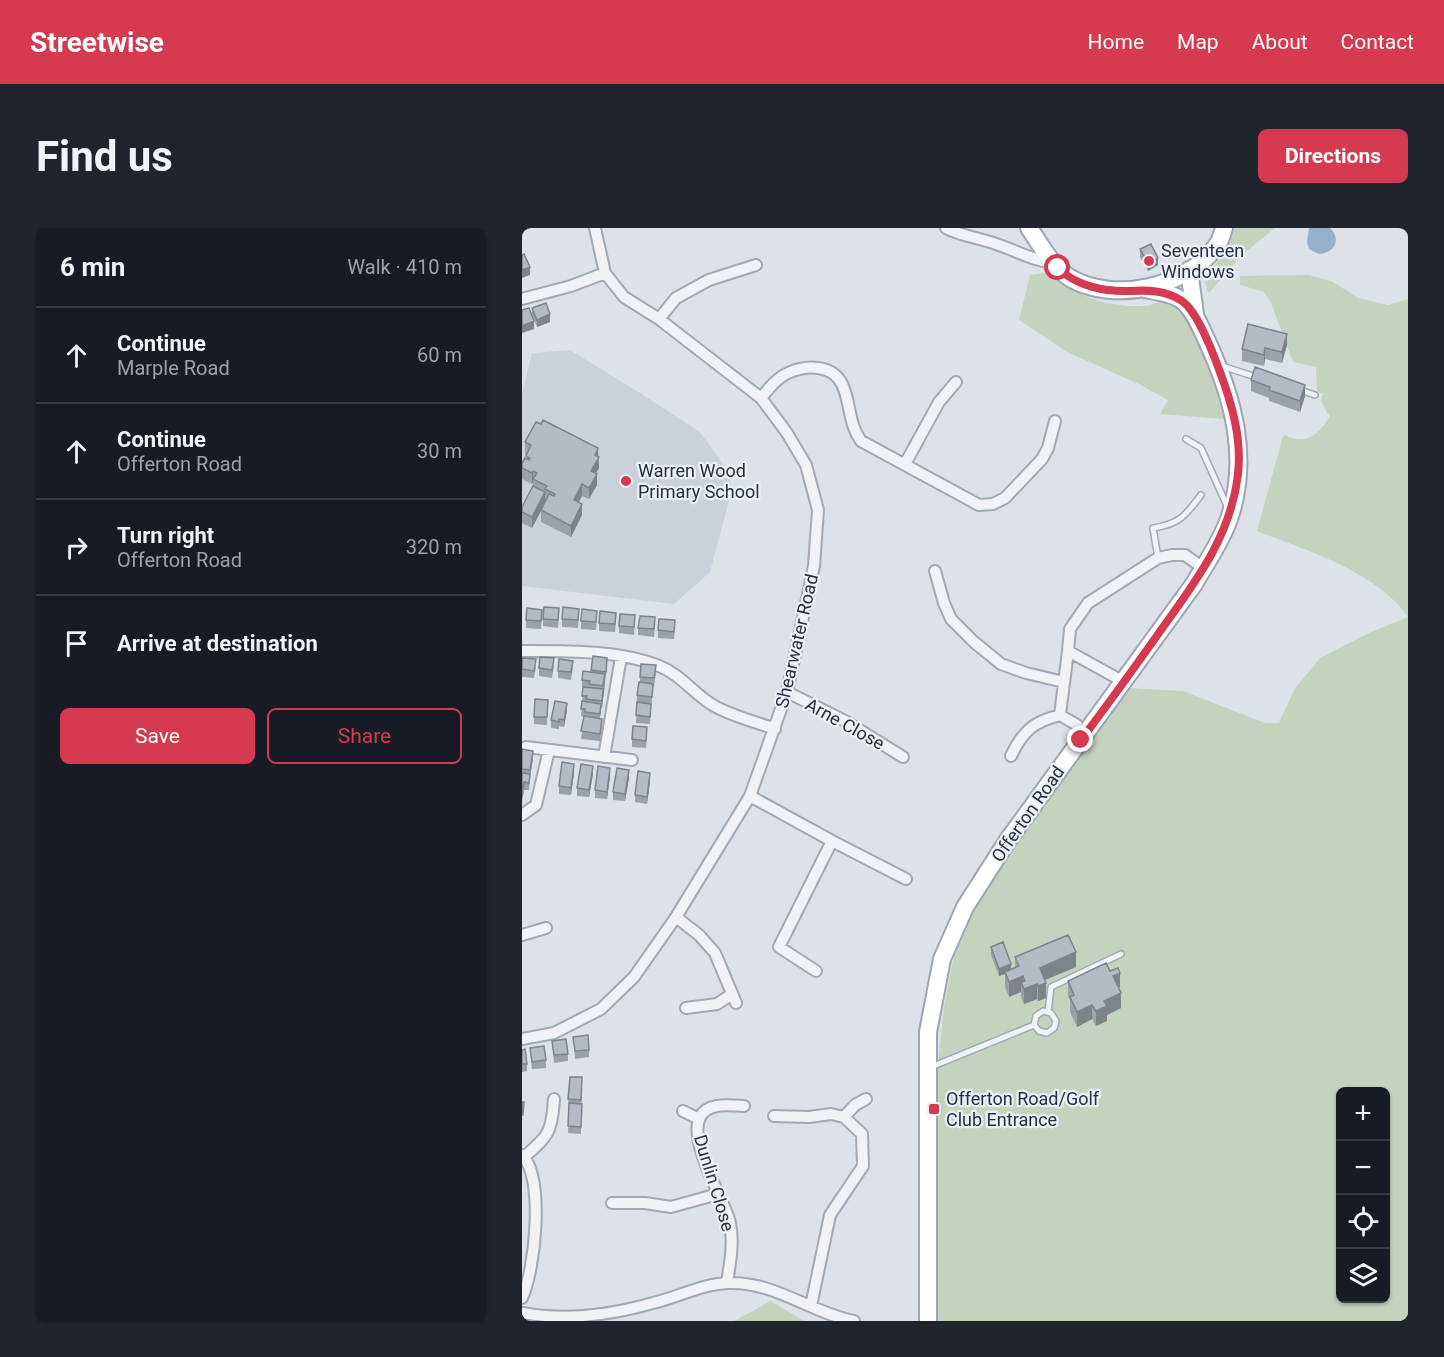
<!DOCTYPE html>
<html lang="en">
<head>
<meta charset="utf-8">
<style>
  body { margin:0; font-family:Roboto,sans-serif; background:#20242c; color:#f1f3f6 }
  .controls { position:absolute; right:18px; bottom:18px; display:grid; overflow:hidden; border-radius:9px; box-shadow:0 2px 4px #0004 }
  .controls button { width:54px; height:54px; display:grid; place-items:center; padding:0; border:0; border-bottom:2px solid #363941; background:#171b24; color:#f1f3f6; font:30px sans-serif }
  .stop { position:absolute; width:18px; height:18px; margin:-14px; border:4px solid #d63a50; border-radius:50%; background:#fff }
  .stop.end { background:#d63a50; border-color:#fff; box-shadow:0 2px 6px #0008 }
  .list { margin:0; padding:0; list-style:none }
  h2 { display:flex; justify-content:space-between; align-items:center; height:78px; margin:0; padding:0 24px; font-size:26px }
  h2 small { font-size:20px; font-weight:400; color:#9ea1a6 }
  .list li { display:grid; grid-template-columns:39px 1fr auto; gap:18px; align-items:center; box-sizing:border-box; height:96px; padding:0 24px; border-top:2px solid #363941 }
  .list b { display:block; font-size:22px; white-space:nowrap }
  .list p { margin:0; font-size:20px; white-space:nowrap; color:#9ea1a6 }
  .list em { font-size:20px; font-style:normal; color:#9ea1a6 }
  .actions { display:flex; gap:12px; padding:18px 24px }
  .actions a { flex:1; padding:14px 0; border:2px solid #d63a50; border-radius:9px; text-align:center; font-size:21px; color:#d63a50 }
  .actions .main { background:#d63a50; color:#fff }
  .icon { flex:none; width:33px; height:33px; fill:none; stroke:currentColor; stroke-width:2; stroke-linecap:round; stroke-linejoin:round }
  .map { position:relative; flex:none; width:886px; height:1093px; overflow:hidden; border-radius:9px }
  header { display:flex; align-items:center; gap:36px; box-sizing:border-box; height:84px; padding:0 30px; background:#d63a50; color:#fff }
  header strong { font-size:28px }
  nav { display:flex; gap:33px; margin-inline-start:auto; font-size:21px }
  .intro { display:flex; align-items:center; justify-content:space-between; box-sizing:border-box; height:144px; padding:0 36px }
  h1 { margin:0; font-size:42px }
  .button { padding:15px 27px; border-radius:9px; background:#d63a50; color:#fff; font-size:21px; font-weight:700 }
  main { display:flex; gap:36px; padding:0 36px }
  aside { flex:1; background:#171b24; border-radius:9px; box-shadow:0 2px 4px #0004 }
  .map>svg:first-child { display:block }
  .built { fill:#cbd1da }
  .green { fill:#c3d3be; fill-rule:evenodd }
  .water { fill:#96afcb }
  .lines { fill:none; stroke-linecap:round; stroke-linejoin:round }
  .lane-casing { stroke:#a2a9b2; stroke-width:8 }
  .street-casing { stroke:#a2a9b2; stroke-width:14 }
  .primary-casing { stroke:#9ca6b5; stroke-width:20 }
  .lane { stroke:#f0f2f6; stroke-width:5 }
  .street { stroke:#f0f2f6; stroke-width:10 }
  .primary { stroke:#fff; stroke-width:16 }
  .wall { fill:#9ba1a9 }
  .shaded-wall { fill:#7e838a }
  .building { fill:#b4bbc5; stroke:#7e838a; stroke-width:1.5 }
  .route { stroke:#d63a50; stroke-width:8 }
  .poi-dot { fill:#d63a50; stroke:#edf0f6; stroke-width:2 }
  .labels { text-anchor:middle; stroke-width:4.5; stroke-linejoin:round; paint-order:stroke }
  .poi-label { font-size:18px; fill:#262f40; stroke:#edf0f6; text-anchor:start }
  .street-label { font-size:18px; fill:#262f40; stroke:#edf0f6 }
</style>
</head>
<body>
<header>
<strong>Streetwise</strong>
<nav><a>Home</a><a>Map</a><a>About</a><a>Contact</a></nav>
</header>
<div class="intro"><h1>Find us</h1><a class="button">Directions</a></div>
<main>
<aside>
<h2>6 min<small>Walk · 410 m</small></h2>
<ul class="list">
<li><svg class="icon" aria-label="ahead" viewBox="0 0 24 24"><path d="M12 20V5M6 11l6-6 6 6"/></svg><div><b>Continue</b><p>Marple Road</p></div><em>60 m</em></li>
<li><svg class="icon" aria-label="ahead" viewBox="0 0 24 24"><path d="M12 20V5M6 11l6-6 6 6"/></svg><div><b>Continue</b><p>Offerton Road</p></div><em>30 m</em></li>
<li><svg class="icon" aria-label="right" viewBox="0 0 24 24"><path d="M7 20v-9h11M14 6l5 5-5 5"/></svg><div><b>Turn right</b><p>Offerton Road</p></div><em>320 m</em></li>
<li><svg class="icon" aria-label="arrive" viewBox="0 0 24 24"><path d="M6 21V4h12l-3 4 3 4H6"/></svg><div><b>Arrive at destination</b></div></li>
</ul>
<div class="actions"><a class="main">Save</a><a>Share</a></div>
</aside>
<div class="map">
<svg width="886" height="1093" viewBox="0 0 886 1093">
  <rect width="100%" height="100%" fill="#dde2e8"/>
  <path class="built" d="M48,122L118,165L178,204L206,243L210,262L188,344L152,376L0,358V167L10,125Z"/>
  <path class="green" d="M713,0H753L720,27L687,65C678,47 687,44 698,31C705,22 709,11 713,0Z
    M523,45L553,64L580,74L605,78H625L637,74L653,78C679,109 692,151 702,191L638,186L646,172L617,156L547,125L497,92L508,47Z
    M787,47L811,54L836,70L866,77L886,71V1093H416L415,846L422,779L432,728L449,680L531,561L607,460L661,463L743,495H757L772,462L798,430L849,404L886,389C854,343 785,323 735,303L761,208L763,207C784,218 797,206 808,188L804,183L799,172L801,166L795,163L794,139L771,134L749,75L742,64L718,57V48ZM818,864H864V1070H818Z
    M249,1073L282,1093H212Z"/>
  <path class="water" d="M787,0H808C820,12 812,25 797,26L787,21L785,14Z"/>
  <g class="lines">
    <g class="lane-casing">
      <path id="lane" d="M700,138L737,150
        M778,162L793,167
        M664,211L679,220L706,280
        M636,330L631,300C658,296 664,287 679,267
        M526,784L529,759L599,726
        M409,839L512,797L514,788L521,783L529,785L534,793L532,800L525,805L517,803L512,797"/>
    </g>
    <g class="street-casing">
      <path id="street" d="M424,0C439,8 458,10 474,16C493,22 511,33 532,35
        M0,71L49,58L83,45
        M137,91L154,70L187,52L234,37
        M239,170C247,160 255,150 266,145C284,137 310,136 320,156C329,175 326,195 339,213L457,277L471,276L483,270L520,231L526,220L533,193
        M383,236L417,174L434,154
        M413,343L422,375L429,391L452,414L479,436L504,445L542,454
        M0,423C43,423 97,422 137,438C158,446 170,464 189,476C208,488 232,493 253,501
        M546,423L538,487L555,497
        M602,454L546,423L548,401L566,375L636,330L650,327H663L681,340
        M265,464L323,493L381,529
        M4,519L110,532
        M489,528C501,503 511,494 538,487
        M82,529L99,429
        M228,568L310,613L384,651
        M0,587L14,577L27,522
        M154,689L177,707L193,725L214,775
        M0,707L24,700
        M294,743L257,719L310,613
        M164,780L195,776L210,766
        M0,811L32,805L79,781L112,749L154,689L228,568L265,464L292,338L296,282L284,237L265,205L239,170L137,91L102,69L83,45L73,0
        M161,883L177,891
        M252,888L287,889L309,886L322,889L340,906L341,938L308,987L289,1078
        M322,889L333,877L344,871
        M0,927C23,950 13,1042 0,1070
        M2,929C27,908 30,903 32,871
        M90,975H123L149,979L196,966
        M205,1055C208,1035 212,1015 208,995C204,972 146,886 195,878C203,876 213,878 222,878
        M0,1085C43,1093 89,1087 131,1075C156,1069 180,1056 206,1055C252,1053 289,1085 332,1093"/>
    </g>
    <g class="primary-casing">
      <path id="primary" d="M507,0C519,17 530,39 548,50C593,76 666,59 695,17C699,12 700,6 702,0
        M667,42L673,86
        M406,1093V804L420,731L443,679L486,612L672,356C684,335 699,314 707,291C728,230 711,169 685,113C679,100 673,84 662,74C652,65 636,64 623,61"/>
    </g>
    <use href="#lane" class="lane"/>
    <use href="#street" class="street"/>
    <use href="#primary" class="primary"/>
  </g>
  <path class="wall" d="M618,21L636,37L626,43L618,29Z
    M10,80L28,94L15,99L10,87Z
    M765,117L760,135L743,131L742,138L720,133V121Z
    M729,152L783,168L778,184L747,173V170L729,163Z
    M3,214L76,228L77,240L74,245L75,257L67,271L60,268L56,274L60,287L49,309L19,294V283L10,300L0,295V279L11,258V254L10,256L0,251V235L4,231L5,226H3Z
    M37,388L36,400L21,398V391Z
    M57,388L56,400L40,399V391Z
    M20,389L19,401L4,400V392Z
    M75,390L74,402L59,401V393Z
    M94,392L93,404L77,403V395Z
    M113,395L112,407L97,405V398Z
    M133,397L132,409L116,407V400Z
    M153,399L152,411L136,410V402Z
    M71,428L85,438L80,480H79L78,491L80,499L78,513L59,511L62,489L59,488L61,460H60V452L69,444Z
    M0,429L14,439L12,450L0,449Z
    M32,438L30,450L17,448V440Z
    M51,440L49,452L36,450V443Z
    M134,445L132,458H131L128,496L114,495L115,467L118,454V449Z
    M26,479L25,497L12,496V489Z
    M45,482L42,499L37,498V501L29,500V492Z
    M125,507L124,520L110,519V511Z
    M0,521L11,530L8,549L7,562H2L0,576Z
    M52,544L49,567L37,566V558Z
    M71,546L67,569L55,568V560Z
    M88,548L85,571L73,570V562Z
    M107,550L103,573L91,572V564Z
    M128,553L125,576L113,574V567Z
    M469,719L489,741L493,740V729L554,739L523,752L524,770L516,773L515,771L502,776L499,769V764L487,769L483,759V746L477,748L469,727Z
    M588,743L598,759L597,760L599,780L585,787V793L574,798L570,791L555,799L548,784V773L546,768V753Z
    M51,809L67,822V829L53,831Z
    M30,813L46,826V833L32,835Z
    M8,820L24,832V840L10,841Z
    M0,822L5,836V843L0,844Z
    M60,857L59,906L46,905L47,879L46,871Z"/>
  <path class="shaded-wall" d="M636,30V37L626,43V35Z
    M8,39V47L0,50V42Z
    M28,86V94L15,99V92Z
    M12,93V101L0,105V98Z
    M765,106V117L760,135V124Z
    M743,120V131L742,138V127Z
    M783,157V168L778,184V173Z
    M76,220L77,240L69,254V243L73,227Z
    M11,243V254L10,256V245Z
    M75,246V257L67,271V260Z
    M60,256V268L52,283V272Z
    M23,264V275L10,300V289Z
    M60,276V287L49,309V298Z
    M83,446V454L80,480V473Z
    M45,475V482L42,499V492Z
    M11,523V530L8,549V542Z
    M52,536V544L49,567V560Z
    M71,538V546L67,569V562Z
    M88,540V548L85,571V564Z
    M107,542V550L103,573V566Z
    M128,545V553L125,576V569Z
    M554,724V739L518,754V740Z
    M489,736V744H483V746L477,748V741Z
    M598,745V759L591,763V748Z
    M501,748V759L499,754V764L487,769V754Z
    M524,755V770L516,773V758Z
    M515,756V771L502,776V761Z
    M599,765V780L585,787V793L574,798V783L582,773Z
    M570,777V791L555,799V784Z"/>
  <path class="building" d="M629,16L636,30L626,35L618,21Z
    M2,26L8,39L0,42V27Z
    M24,75L28,86L15,92L10,80Z
    M7,80L12,93L0,98V82Z
    M726,96L765,106L760,124L743,120L742,127L720,121Z
    M733,139L783,157L778,173L747,162L748,159L729,152Z
    M21,192L76,220L73,227L77,229L69,243L75,246L67,260L60,256L52,272L60,276L49,298L19,282L27,266L32,268L33,266L23,261L25,258L11,251L15,245L11,243L10,245L0,240V235L3,230L7,232L8,230L4,228L9,217L3,214L14,194L19,196Z
    M11,258L23,264L10,289L0,284V279Z
    M22,379L37,380L36,392L21,391Z
    M41,379L57,381L56,392L40,391Z
    M5,380L20,382L19,393L4,392Z
    M60,381L75,383L74,394L59,393Z
    M78,383L94,385L93,396L77,395Z
    M98,386L113,387L112,399L97,398Z
    M118,388L133,389L132,401L116,400Z
    M137,391L153,392L152,404L136,402Z
    M71,428L85,430L84,444L69,442Z
    M18,429L32,430L30,442L17,440Z
    M0,430L14,431L12,443L0,441Z
    M37,431L51,433L49,444L36,443Z
    M119,436L134,437L132,450L118,449Z
    M61,443L83,446L81,458L67,456L68,453L60,452Z
    M117,454L131,456L130,469L115,467Z
    M61,459L81,461L80,473L64,471L65,468H60Z
    M13,471L26,472L25,489H12Z
    M33,473L45,475L42,492L37,491V494L29,492Z
    M60,473L79,476L78,486L63,484V481H59Z
    M115,474L129,476L128,489L114,487Z
    M62,488L80,491L78,506L59,503Z
    M111,498L125,499L124,513L110,511Z
    M0,521L11,523L8,542L0,541Z
    M40,534L52,536L49,560L37,558Z
    M59,536L71,538L67,562L55,560Z
    M76,538L88,540L85,564L73,562Z
    M95,540L107,542L103,566L91,564Z
    M116,543L128,545L125,569L113,567Z
    M0,545L8,546L7,555L2,554L0,569Z
    M546,707L554,724L518,740L524,755L516,758L515,756L502,761L499,754L503,753L501,748L487,754L483,744L497,738L493,729Z
    M481,714L489,736L477,741L469,719Z
    M584,735L588,743L596,740L598,745L591,748L599,765L582,773L585,778L574,783L570,777L555,784L548,769L552,767L546,753Z
    M66,807L67,822L53,823L51,809Z
    M44,811L46,826L32,827L30,813Z
    M22,818L24,832L10,834L8,820Z
    M3,821L5,836H0V822Z
    M48,849H60L59,872L46,871Z
    M0,874H2L1,887H0Z
    M47,875L60,876L59,899L46,898Z"/>
  <g class="lines">
    <path class="route" d="M536,40C554,58 583,64 608,63C625,62 644,62 660,73C676,84 691,125 698,144C710,176 720,211 716,246C709,308 674,353 639,402C613,439 586,476 559,512"/>
  </g>
  <g class="poi-dot">
    <circle cx="627" cy="33" r="6"/>
    <circle cx="104" cy="253" r="6"/>
    <rect x="406" y="875" width="12" height="12" rx="3"/>
  </g>
  <g class="labels">
    <g class="poi-label">
      <text x="639" y="29">Seventeen<tspan x="639" dy="21">Windows</tspan></text>
      <text x="116" y="249">Warren Wood<tspan x="116" dy="21">Primary School</tspan></text>
      <text x="424" y="877">Offerton Road/Golf<tspan x="424" dy="21">Club Entrance</tspan></text>
    </g>
    <g class="street-label">
      <text transform="translate(275 413) rotate(-77)" y="6">Shearwater Road</text>
      <text transform="translate(323 496) rotate(29)" y="6">Arne Close</text>
      <text transform="translate(506 586) rotate(-55)" y="6">Offerton Road</text>
      <text transform="translate(192 955) rotate(73)" y="6">Dunlin Close</text>
    </g>
  </g>
</svg>
<div class="controls">
<button>+</button>
<button>−</button>
<button><svg class="icon" aria-label="locate" viewBox="0 0 24 24"><circle cx="12" cy="12" r="6"/><path d="M12 2v4M12 18v4M2 12h4M18 12h4"/></svg></button>
<button><svg class="icon" aria-label="layers" viewBox="0 0 24 24"><path d="M12 4l9 5-9 5-9-5zM3 14l9 5 9-5"/></svg></button>
</div>
<div class="stop" style="left:536px;top:40px"></div>
<div class="stop end" style="left:559px;top:512px"></div>
</div>
</main>
</body>
</html>
